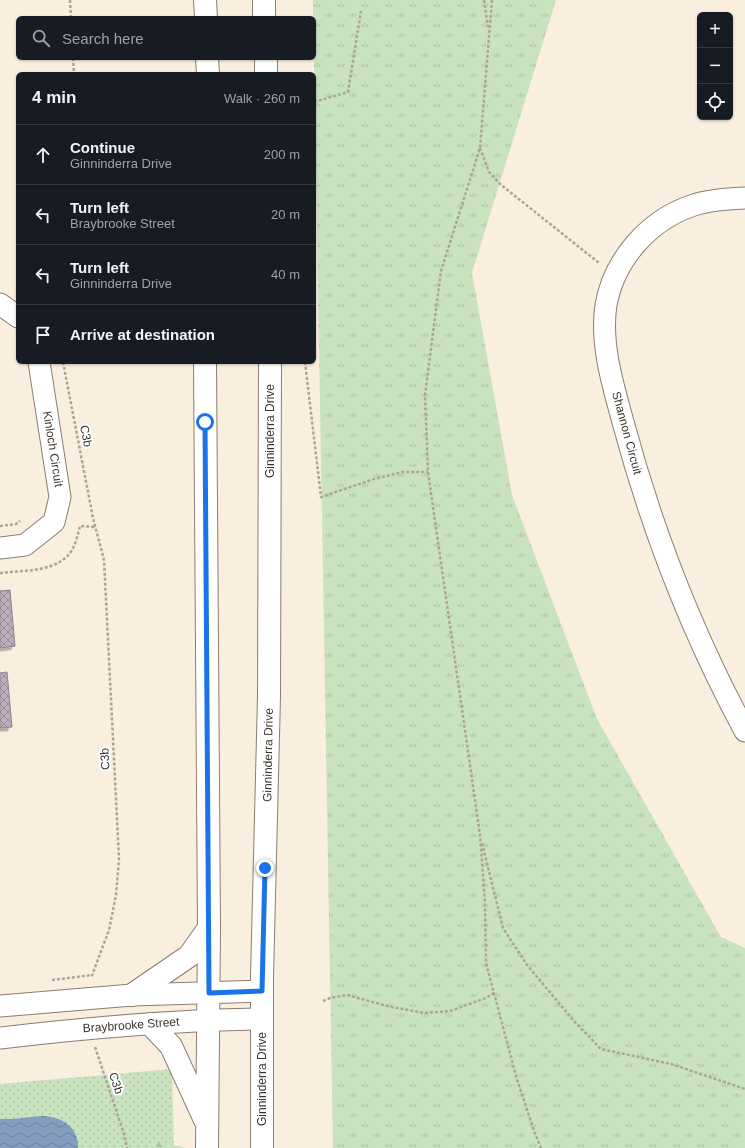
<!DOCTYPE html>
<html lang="en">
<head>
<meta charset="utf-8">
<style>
  body { margin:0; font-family:Arial,sans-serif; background:#242831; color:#f1f3f6 }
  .controls { position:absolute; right:12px; top:12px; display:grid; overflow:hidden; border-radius:6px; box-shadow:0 1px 3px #0004 }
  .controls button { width:36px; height:36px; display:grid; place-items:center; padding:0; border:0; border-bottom:1px solid #363941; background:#171b24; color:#f1f3f6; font:20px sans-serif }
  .stop { position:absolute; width:12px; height:12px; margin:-9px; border:3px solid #1a73e8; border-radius:50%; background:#fff }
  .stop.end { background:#1a73e8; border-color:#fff; box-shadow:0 1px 4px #0008 }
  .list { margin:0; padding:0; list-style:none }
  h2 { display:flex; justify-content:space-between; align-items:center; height:52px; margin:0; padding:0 16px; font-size:17px }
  h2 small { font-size:13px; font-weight:400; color:#9ea1a6 }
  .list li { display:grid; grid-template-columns:26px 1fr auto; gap:12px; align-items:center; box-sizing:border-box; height:60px; padding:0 16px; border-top:1px solid #363941 }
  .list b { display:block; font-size:15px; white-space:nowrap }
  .list p { margin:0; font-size:13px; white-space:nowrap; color:#9ea1a6 }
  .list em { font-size:13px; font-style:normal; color:#9ea1a6 }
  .icon { flex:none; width:22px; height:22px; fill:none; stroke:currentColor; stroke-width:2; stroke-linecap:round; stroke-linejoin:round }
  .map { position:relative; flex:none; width:745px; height:1148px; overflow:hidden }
  .search { position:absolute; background:#171b24; box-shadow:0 1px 3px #0004; left:16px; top:16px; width:300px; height:44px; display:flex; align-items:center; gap:10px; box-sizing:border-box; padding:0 14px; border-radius:6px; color:#9ea1a6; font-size:15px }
  .panel { position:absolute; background:#171b24; box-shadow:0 1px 3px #0004; left:16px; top:72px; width:300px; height:292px; border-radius:6px }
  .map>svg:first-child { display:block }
  .grass { fill:url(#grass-dots) }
  .forest { fill:url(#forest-firs) }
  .park { fill:url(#park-tufts) }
  .water { fill:url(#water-waves) }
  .building { fill:url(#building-cross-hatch); stroke:#8e818d; filter:url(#shadow) }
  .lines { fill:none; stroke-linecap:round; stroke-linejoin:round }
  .minor-casing { stroke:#897e70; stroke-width:23 }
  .major-casing { stroke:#897e70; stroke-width:24 }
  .path { stroke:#ada498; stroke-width:2.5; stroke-dasharray:3 2; stroke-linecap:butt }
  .minor { stroke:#fff; stroke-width:21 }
  .major { stroke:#fff; stroke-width:22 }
  .route { stroke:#1a73e8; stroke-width:5 }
  .labels { text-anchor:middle; stroke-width:4; stroke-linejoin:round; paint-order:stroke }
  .street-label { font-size:12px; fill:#3a3630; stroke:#fff }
</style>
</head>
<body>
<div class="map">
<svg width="745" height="1148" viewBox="0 0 745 1148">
  <defs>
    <pattern id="grass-dots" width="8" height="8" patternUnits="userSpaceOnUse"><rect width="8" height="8" fill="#c9e2c0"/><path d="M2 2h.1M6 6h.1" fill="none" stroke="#adc2a5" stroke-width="1.8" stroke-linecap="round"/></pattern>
    <pattern id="forest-firs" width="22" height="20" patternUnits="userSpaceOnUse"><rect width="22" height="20" fill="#c9e2c0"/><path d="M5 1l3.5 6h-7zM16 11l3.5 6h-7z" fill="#adc2a5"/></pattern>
    <pattern id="park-tufts" width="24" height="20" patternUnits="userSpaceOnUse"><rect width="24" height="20" fill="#c9e2c0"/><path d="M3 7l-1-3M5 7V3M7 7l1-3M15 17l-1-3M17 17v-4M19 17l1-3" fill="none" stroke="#adc2a5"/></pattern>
    <pattern id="water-waves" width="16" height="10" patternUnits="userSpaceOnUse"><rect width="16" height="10" fill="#849dbe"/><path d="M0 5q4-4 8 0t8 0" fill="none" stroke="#6d819b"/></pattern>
    <pattern id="building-cross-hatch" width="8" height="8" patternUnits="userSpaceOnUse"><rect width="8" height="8" fill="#bcaebc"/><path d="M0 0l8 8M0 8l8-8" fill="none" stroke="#9a8e99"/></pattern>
    <filter id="shadow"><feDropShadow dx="-3.5" dy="3.5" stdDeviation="0" flood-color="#0004"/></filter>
  </defs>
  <rect width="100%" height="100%" fill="#faeede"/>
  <path class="grass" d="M172,1069L174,1148H0V1084Z"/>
  <path class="forest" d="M151,1140L186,1148H151Z"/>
  <path class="park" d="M313,0H556L472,273L512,495L597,719L721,937L745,948V1148H333L314,58V18H313Z"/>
  <path class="water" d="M41,1116C60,1116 79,1126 78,1148H0V1119H12Z"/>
  <path class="building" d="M10,590L15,646L0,648V591Z
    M7,672L12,727L0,728V673Z"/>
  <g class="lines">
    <g class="minor-casing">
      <path id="minor" d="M745,198C727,199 708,200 691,206C648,221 614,260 606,305C600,344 613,385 623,422C652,530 692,633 745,731
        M0,304L18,317
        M0,548L25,545L54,522L60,497L39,362
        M0,1006L132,995L262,991
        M0,1038C87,1028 174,1020 262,1019"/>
    </g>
    <g class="major-casing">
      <path id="major" d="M205,0L206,18
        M264,0V18
        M207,58L208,74
        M266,58V74
        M205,362L209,928L207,1148
        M132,995L189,956L209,928
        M150,1024L171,1046L205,1120
        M262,1148V977L269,696L270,362"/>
    </g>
    <path class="path" d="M70,0L71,18
      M484,0L488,27
      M492,0L480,148L441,271L425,395L428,472L480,835L485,903L486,963L516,1076L534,1131L541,1148
      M73,58L74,74
      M314,102L348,92L361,11
      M480,148L489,172L500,184L599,263
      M63,362L93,518L104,560L119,859L116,895L109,930L91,978
      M305,362L321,497L374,479L403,472H428
      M0,526L16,524L20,521
      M0,573C23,570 58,573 72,550C76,543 78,534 80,526L95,527
      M482,843L503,928L527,965L574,1021L601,1049L671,1064L745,1089
      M52,980L92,975
      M323,1001L330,998L347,995L387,1006L424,1013L450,1011L486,998L494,993
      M95,1047L124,1134L127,1148"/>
    <use href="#minor" class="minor"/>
    <use href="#major" class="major"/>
  </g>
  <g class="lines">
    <path class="route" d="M205,422L209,993L262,991L265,868"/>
  </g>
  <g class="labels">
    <g class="street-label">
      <text transform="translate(270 431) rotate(-90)" y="4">Ginninderra Drive</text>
      <text transform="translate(627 433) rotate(75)" y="4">Shannon Circuit</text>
      <text transform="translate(86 436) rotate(79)" y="4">C3b</text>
      <text transform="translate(53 449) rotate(81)" y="4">Kinloch Circuit</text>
      <text transform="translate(268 755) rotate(-89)" y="4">Ginninderra Drive</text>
      <text transform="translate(105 759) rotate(-93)" y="4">C3b</text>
      <text transform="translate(131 1025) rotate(-4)" y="4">Braybrooke Street</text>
      <text transform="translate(262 1079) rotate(-90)" y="4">Ginninderra Drive</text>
      <text transform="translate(116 1083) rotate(71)" y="4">C3b</text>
    </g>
  </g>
</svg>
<div class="controls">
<button>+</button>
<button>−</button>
<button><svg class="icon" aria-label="locate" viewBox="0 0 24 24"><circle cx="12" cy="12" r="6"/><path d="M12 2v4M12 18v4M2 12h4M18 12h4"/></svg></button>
</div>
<div class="stop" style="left:205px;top:422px"></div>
<div class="stop end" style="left:265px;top:868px"></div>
<div class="search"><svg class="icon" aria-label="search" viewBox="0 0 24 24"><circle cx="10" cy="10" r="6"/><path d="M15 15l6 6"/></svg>Search here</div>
<section class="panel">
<h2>4 min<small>Walk · 260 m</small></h2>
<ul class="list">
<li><svg class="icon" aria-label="ahead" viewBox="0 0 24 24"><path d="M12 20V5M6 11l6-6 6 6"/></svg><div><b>Continue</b><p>Ginninderra Drive</p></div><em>200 m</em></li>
<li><svg class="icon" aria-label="left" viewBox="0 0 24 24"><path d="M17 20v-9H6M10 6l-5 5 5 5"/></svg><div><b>Turn left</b><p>Braybrooke Street</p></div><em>20 m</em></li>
<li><svg class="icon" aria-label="left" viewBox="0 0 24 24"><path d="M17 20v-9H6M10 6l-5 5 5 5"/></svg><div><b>Turn left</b><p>Ginninderra Drive</p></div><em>40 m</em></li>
<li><svg class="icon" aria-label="arrive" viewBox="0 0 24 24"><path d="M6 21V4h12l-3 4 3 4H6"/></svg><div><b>Arrive at destination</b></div></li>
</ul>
</section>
</div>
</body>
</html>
